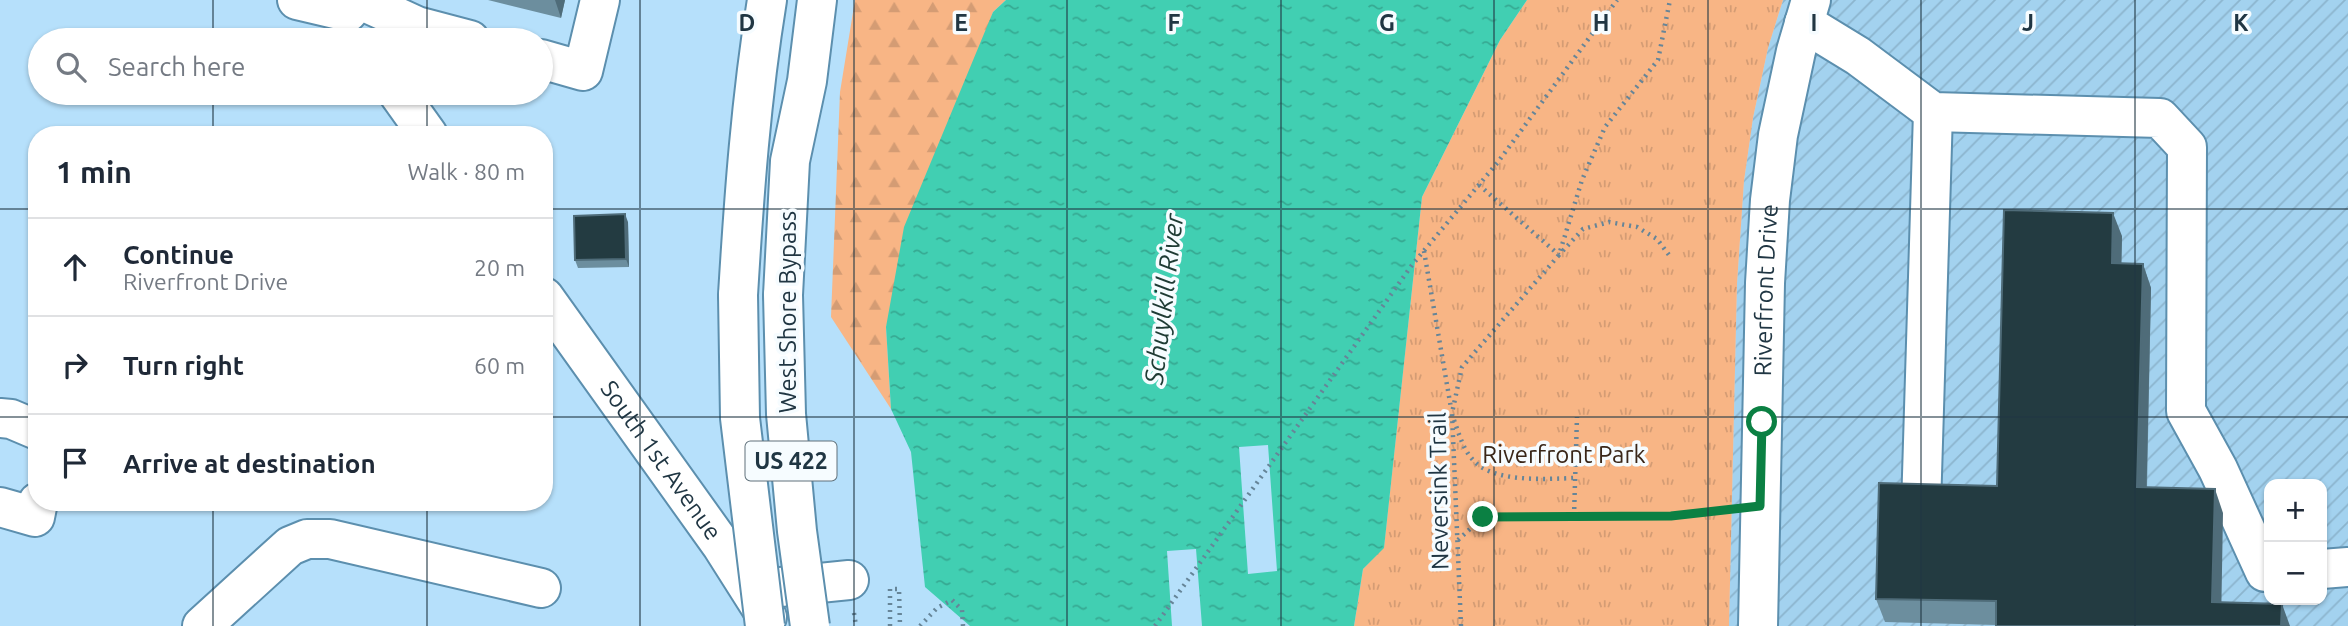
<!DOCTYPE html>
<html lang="en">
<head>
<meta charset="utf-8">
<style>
  body { margin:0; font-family:Ubuntu,sans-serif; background:#f2f2f3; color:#1f2937 }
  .controls { position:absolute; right:21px; bottom:21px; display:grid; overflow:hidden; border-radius:14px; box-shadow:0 2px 5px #0004 }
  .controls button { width:63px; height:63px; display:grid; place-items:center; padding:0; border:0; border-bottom:2px solid #e0e1e3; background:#fff; color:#1f2937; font:35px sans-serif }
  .stop { position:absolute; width:21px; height:21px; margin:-16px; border:5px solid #0b8043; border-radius:50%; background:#fff }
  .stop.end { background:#0b8043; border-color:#fff; box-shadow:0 2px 7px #0008 }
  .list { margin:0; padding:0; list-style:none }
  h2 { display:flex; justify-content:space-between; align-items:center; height:91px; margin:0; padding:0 28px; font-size:30px }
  h2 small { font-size:23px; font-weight:400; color:#747a83 }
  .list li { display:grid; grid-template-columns:46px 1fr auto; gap:21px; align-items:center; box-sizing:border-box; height:98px; padding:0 28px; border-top:2px solid #e0e1e3 }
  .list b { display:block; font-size:26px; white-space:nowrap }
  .list p { margin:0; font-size:23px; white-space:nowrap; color:#747a83 }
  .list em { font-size:23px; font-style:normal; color:#747a83 }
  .icon { flex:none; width:38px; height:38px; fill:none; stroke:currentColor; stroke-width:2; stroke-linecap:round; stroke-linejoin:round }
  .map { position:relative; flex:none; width:2348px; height:626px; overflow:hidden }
  .search { position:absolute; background:#fff; box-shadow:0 2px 5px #0004; left:28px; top:28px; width:525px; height:77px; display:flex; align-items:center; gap:18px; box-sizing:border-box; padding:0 24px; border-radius:38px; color:#747a83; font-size:26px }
  .panel { position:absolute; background:#fff; box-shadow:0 2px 5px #0004; left:28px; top:126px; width:525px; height:385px; border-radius:28px }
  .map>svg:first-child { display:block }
  .industrial { fill:url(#industrial-furrows); fill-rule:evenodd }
  .forest { fill:url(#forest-firs) }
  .park { fill:url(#park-tufts) }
  .water { fill:url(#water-ripples); fill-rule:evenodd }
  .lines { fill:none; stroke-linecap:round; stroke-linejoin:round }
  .minor-casing { stroke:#5c8fae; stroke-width:42 }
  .highway-casing { stroke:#5c8fae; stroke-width:42 }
  .path { stroke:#668598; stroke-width:4.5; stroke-dasharray:2 5; stroke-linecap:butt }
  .minor { stroke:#fff; stroke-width:38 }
  .highway { stroke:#fff; stroke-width:38 }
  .highway-bridge-casing { stroke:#5c8fae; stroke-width:42; stroke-linecap:butt }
  .highway-bridge { stroke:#fff; stroke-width:38 }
  .wall { fill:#6c8e9e }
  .shaded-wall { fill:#4f6c79 }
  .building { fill:#233b41; stroke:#4f6c79; stroke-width:2 }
  .route { stroke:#0b8043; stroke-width:9 }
  .grid { fill:none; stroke:#203643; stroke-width:2; stroke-opacity:0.55 }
  .labels { text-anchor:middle; stroke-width:7; stroke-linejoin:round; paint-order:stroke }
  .shield { fill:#f6fcff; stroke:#60717b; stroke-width:2 }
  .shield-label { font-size:23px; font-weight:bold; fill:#203643 }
  .street-label { font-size:24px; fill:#203643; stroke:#f6fcff }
  .park-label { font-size:24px; fill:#392618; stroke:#f6fcff }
  .water-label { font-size:26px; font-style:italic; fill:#1e3b34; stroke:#f6fcff }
  .grid-label { font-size:23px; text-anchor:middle; font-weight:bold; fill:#203643; stroke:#f6fcff; stroke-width:7; stroke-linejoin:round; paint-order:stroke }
</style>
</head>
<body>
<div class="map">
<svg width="2348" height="626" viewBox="0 0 2348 626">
  <defs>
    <pattern id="industrial-furrows" width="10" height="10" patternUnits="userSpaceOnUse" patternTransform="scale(1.75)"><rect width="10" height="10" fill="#a3d2ef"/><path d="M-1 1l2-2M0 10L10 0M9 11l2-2" fill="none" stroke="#8cb5ce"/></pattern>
    <pattern id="forest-firs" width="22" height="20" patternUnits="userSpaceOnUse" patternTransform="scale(1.75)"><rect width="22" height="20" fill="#f8b585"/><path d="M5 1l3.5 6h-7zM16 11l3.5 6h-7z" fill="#d49c74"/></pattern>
    <pattern id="park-tufts" width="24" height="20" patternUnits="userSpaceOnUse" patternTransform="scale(1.75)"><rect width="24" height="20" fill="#f8b585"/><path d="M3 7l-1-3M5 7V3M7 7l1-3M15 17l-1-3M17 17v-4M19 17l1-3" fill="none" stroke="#d49c74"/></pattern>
    <pattern id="water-ripples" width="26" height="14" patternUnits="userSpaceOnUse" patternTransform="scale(1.75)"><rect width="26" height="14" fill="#41cfb2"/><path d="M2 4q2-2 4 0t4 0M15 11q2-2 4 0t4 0" fill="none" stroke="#36a992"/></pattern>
  </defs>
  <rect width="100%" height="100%" fill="#b6e0fb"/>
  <path class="industrial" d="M1783,0H2348V626H1729L1737,284L1744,181L1753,118L1768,48ZM2269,484H2322V600H2269Z"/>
  <path class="forest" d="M855,0H1006L993,12L886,327L891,409L831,317L840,92Z"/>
  <path class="park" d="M1527,0H1783L1768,48L1753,118L1744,181L1737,284L1729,626H1354L1363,569L1384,547L1422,197L1500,40Z"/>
  <path class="water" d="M1006,0H1527L1500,40L1422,197L1384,548L1363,569L1354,626H1202L1196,549L1167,551L1172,626H970L925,587L911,452L891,409L886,327L904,227L993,12ZM1268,445L1277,571L1248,574L1239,447Z"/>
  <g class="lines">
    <g class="minor-casing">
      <g id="minor">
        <path d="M297,0L348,12"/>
        <path d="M360,0L417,26L470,40"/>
        <path d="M1804,23L1858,56L1933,112L2160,118L2187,147L2186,411L2218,469L2265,572H2269"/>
        <path d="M541,59L583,71L600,0"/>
        <path d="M398,93L428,135"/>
        <path id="s1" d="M544,297L722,546L767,617"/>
        <path d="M0,418L11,419L37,430"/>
        <path d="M0,507L35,517L38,502"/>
        <path d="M1921,508L1933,112"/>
        <path d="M2322,569L2348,567"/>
        <path d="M751,590L849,580"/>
        <path d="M202,626L290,546L307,539H330L541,588"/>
        <path id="s2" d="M1758,626L1765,283L1770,200L1778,135L1796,51L1811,0"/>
      </g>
    </g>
    <g class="highway-casing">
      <path id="highway" d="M738,295C744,196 751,98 767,0
        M783,295L790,161L807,81L817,0"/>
    </g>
    <path class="path" d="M1479,185L1559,255L1583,229L1609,222L1637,227L1657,239L1669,255
      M1424,251L1451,408
      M1454,420C1459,434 1463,449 1473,460C1493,483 1546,479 1574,478
      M1574,516L1577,417
      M1458,540L1483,517L1671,516L1727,510
      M854,613L856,626
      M890,626V589H899L900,626
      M920,626L937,608L952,600L962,610L963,626
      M1155,626L1412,265L1498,162L1617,0
      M1461,626L1452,413L1462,367L1559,255L1582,180L1605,127L1658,60L1670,0"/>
    <use href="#minor" class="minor"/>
    <use href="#highway" class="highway"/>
    <g class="highway-bridge-casing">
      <path id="highway-bridge" d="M738,295L740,418L765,626
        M783,295L786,414L797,531L810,626"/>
    </g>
    <use href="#highway-bridge" class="highway-bridge"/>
  </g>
  <path class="wall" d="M488,0H565L561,18Z
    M628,222L629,267L578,268L575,260Z
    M2122,236L2121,263L2143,264L2151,288L2147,488L2223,513L1996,625L1885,622L1876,599L1997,486Z"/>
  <path class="shaded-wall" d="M555,0H565L561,18Z
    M2113,213L2122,236L2121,287L2112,263Z
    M625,214L628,222L629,267L626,259Z
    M2143,264L2151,288L2146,511L2137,487Z
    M2215,489L2223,513L2221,626L2212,602Z
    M2282,604L2290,626H2281Z"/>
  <path class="building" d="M2004,210L2113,213L2112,263L2143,264L2137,487L2215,489L2212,602L2282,604L2281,626H1996V601L1876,599L1879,483L1997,486Z
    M625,214L626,259L575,260L574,216Z"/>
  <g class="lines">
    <path class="route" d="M1483,517L1671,516L1760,506L1762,422"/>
  </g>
  <path class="grid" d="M213,0V40M427,0V40M640,0V626M854,0V626M1067,0V626M1281,0V626M1494,0V626M1708,0V626M1921,0V626M2135,0V626M213,93V135M427,93V135M0,209H37M544,209H2348M0,417H37M544,417H2348M213,502V626M427,502V626"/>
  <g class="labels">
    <rect class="shield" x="745.5" y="441.5" width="91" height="39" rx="5"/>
    <g class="shield-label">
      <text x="791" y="469">US 422</text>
    </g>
    <g class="street-label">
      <text dy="8" stroke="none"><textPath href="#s2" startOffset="336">Riverfront Drive</textPath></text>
      <text transform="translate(788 312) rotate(-90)" y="8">West Shore Bypass</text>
      <text dy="8" stroke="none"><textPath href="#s1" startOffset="201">South 1st Avenue</textPath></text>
      <text transform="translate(1439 491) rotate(-91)" y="8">Neversink Trail</text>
    </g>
    <g class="park-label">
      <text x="1564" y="463">Riverfront Park</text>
    </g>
    <g class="water-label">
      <text transform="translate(1164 299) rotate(-83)" y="9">Schuylkill River</text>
    </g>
  </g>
  <g class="grid-label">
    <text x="747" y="31">D</text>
    <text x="961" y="31">E</text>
    <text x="1174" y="31">F</text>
    <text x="1387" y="31">G</text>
    <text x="1601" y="31">H</text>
    <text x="1814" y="31">I</text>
    <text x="2028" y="31">J</text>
    <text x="2241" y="31">K</text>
  </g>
</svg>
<div class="controls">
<button>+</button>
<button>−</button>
</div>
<div class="stop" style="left:1762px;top:422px"></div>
<div class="stop end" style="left:1483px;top:517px"></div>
<div class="search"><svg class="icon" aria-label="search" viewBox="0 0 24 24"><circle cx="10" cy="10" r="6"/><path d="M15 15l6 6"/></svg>Search here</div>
<section class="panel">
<h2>1 min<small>Walk · 80 m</small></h2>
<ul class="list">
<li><svg class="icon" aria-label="ahead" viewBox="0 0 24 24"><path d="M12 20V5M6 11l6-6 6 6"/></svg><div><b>Continue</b><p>Riverfront Drive</p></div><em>20 m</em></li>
<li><svg class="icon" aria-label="right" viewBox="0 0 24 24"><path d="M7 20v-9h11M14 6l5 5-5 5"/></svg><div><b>Turn right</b></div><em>60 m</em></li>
<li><svg class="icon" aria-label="arrive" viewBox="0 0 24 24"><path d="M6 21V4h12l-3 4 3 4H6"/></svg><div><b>Arrive at destination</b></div></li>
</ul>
</section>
</div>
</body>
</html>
